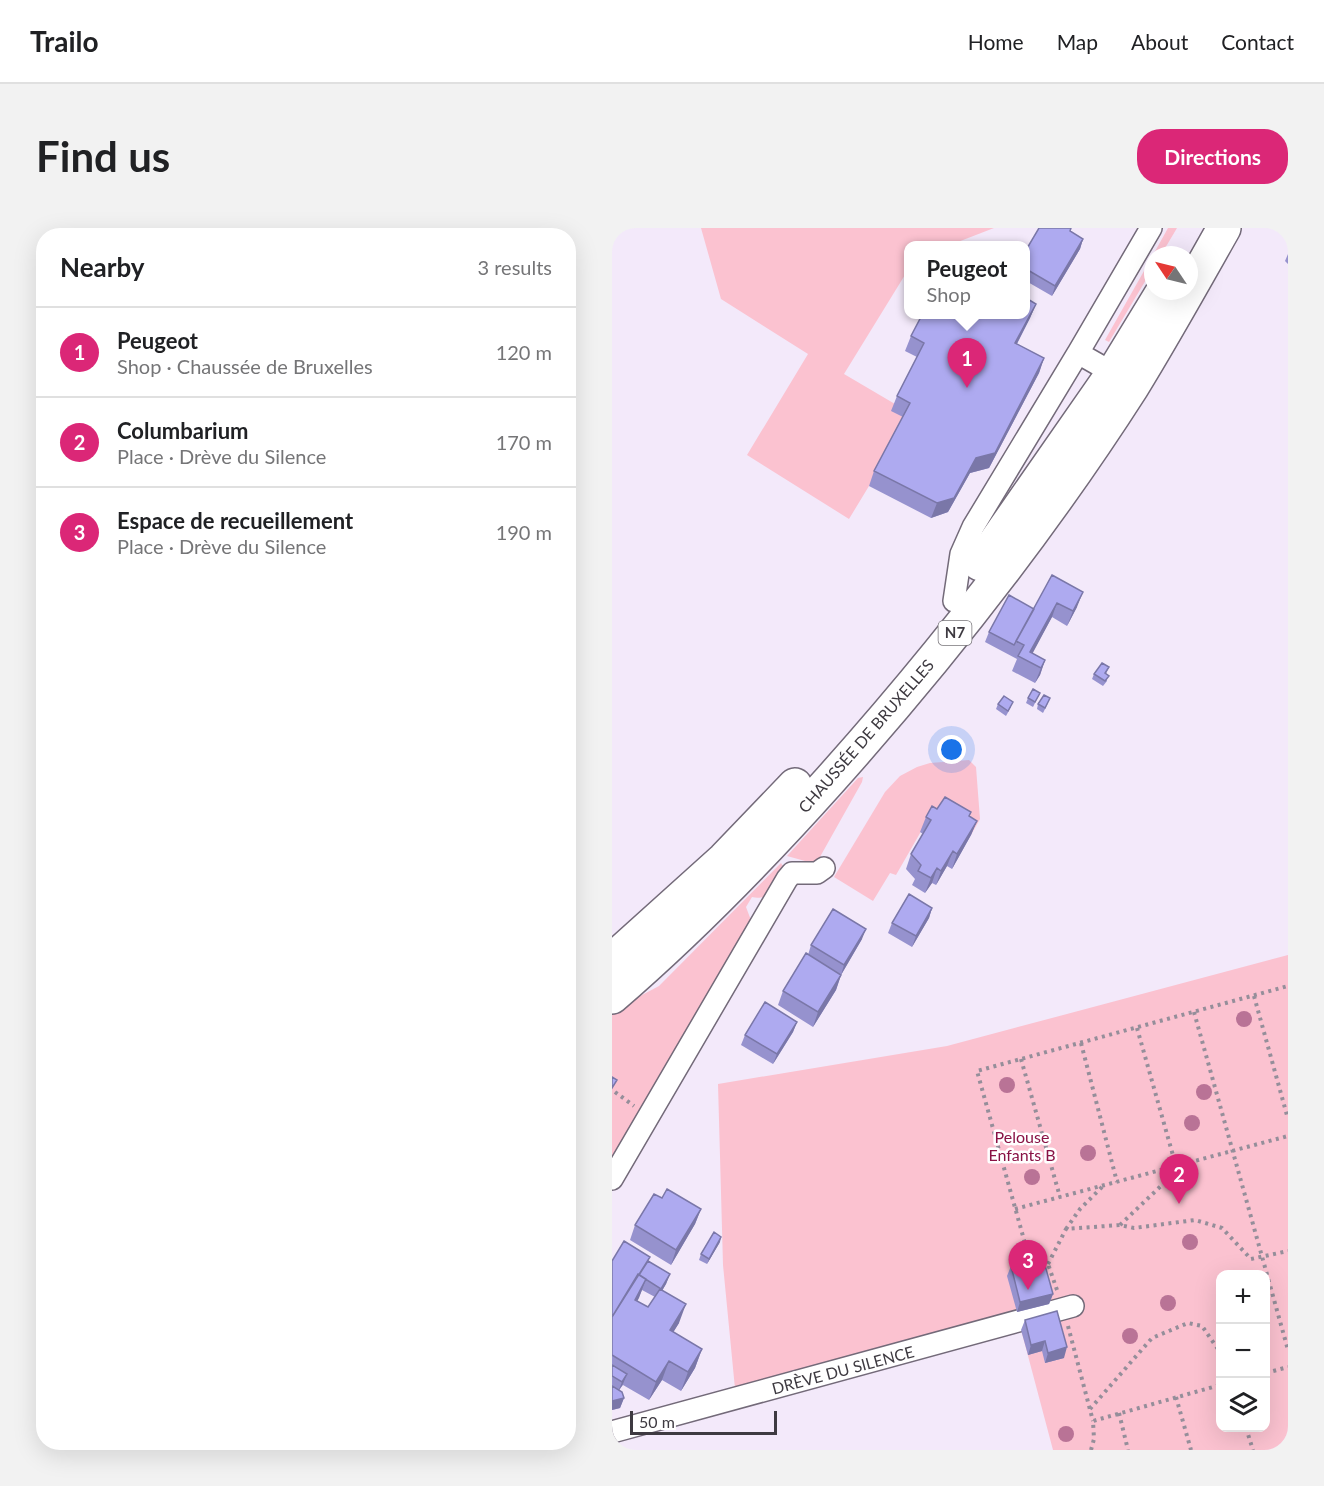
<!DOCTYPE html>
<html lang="en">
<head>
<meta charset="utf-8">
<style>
  body { margin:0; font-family:Lato,sans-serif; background:#f2f2f2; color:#202124 }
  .controls { position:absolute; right:18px; bottom:18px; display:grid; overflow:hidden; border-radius:12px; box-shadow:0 6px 24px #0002 }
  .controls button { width:54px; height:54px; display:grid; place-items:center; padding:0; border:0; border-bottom:2px solid #e0e0e0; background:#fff; color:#202124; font:30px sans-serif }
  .compass { position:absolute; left:532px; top:18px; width:54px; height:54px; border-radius:50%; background:#fff; box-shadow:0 6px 24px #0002; rotate:305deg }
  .scale { position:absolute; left:18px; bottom:15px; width:147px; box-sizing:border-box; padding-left:6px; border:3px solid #3e3a41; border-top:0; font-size:16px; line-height:21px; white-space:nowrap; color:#3e3a41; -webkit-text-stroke:4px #fff; paint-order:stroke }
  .you { position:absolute; left:340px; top:522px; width:21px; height:21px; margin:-15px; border:4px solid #fff; border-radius:50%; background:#1a73e8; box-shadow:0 0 0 9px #1a73e833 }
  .badge { display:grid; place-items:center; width:39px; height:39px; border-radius:50%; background:#db2777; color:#fff; font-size:20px; font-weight:700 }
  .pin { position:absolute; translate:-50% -50px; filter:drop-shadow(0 2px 3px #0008) }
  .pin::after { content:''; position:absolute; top:32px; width:21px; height:18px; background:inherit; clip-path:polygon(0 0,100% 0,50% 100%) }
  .popup { position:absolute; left:292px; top:13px; width:126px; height:78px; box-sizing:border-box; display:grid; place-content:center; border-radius:12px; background:#fff; filter:drop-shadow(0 2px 4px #0005); font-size:20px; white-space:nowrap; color:#757577 }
  .popup b { font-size:22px; color:#202124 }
  .popup::after { content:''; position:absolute; left:50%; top:100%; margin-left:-12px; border:12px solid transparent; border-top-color:#fff }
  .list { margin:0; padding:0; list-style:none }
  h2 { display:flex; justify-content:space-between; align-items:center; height:78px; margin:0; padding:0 24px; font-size:26px }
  h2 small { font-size:20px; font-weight:400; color:#757577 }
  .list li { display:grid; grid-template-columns:39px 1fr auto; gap:18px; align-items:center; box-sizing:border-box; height:90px; padding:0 24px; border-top:2px solid #e0e0e0 }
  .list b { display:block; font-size:22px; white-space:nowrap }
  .list p { margin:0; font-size:20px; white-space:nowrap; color:#757577 }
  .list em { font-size:20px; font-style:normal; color:#757577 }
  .icon { flex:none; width:33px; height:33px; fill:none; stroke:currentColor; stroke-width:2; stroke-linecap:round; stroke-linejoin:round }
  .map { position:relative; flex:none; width:676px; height:1222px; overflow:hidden; border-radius:24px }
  header { display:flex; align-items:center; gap:36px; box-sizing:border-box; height:84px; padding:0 30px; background:#fff; border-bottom:2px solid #e0e0e0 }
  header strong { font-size:28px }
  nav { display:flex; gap:33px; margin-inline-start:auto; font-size:21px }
  .intro { display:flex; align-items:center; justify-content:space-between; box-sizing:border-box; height:144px; padding:0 36px }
  h1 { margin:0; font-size:42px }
  .button { padding:15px 27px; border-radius:24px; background:#db2777; color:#fff; font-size:21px; font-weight:700 }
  main { display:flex; gap:36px; padding:0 36px }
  aside { flex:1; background:#fff; border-radius:24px; box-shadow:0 6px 24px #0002 }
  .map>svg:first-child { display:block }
  .green { fill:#fbc2d0; fill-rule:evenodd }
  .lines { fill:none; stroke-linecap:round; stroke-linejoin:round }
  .minor-casing { stroke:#736a79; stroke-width:24 }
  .trunk-casing { stroke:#736a79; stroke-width:36 }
  .path { stroke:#958e9a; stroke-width:4; stroke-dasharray:3 4.5; stroke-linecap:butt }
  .minor { stroke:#fff; stroke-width:21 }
  .trunk { stroke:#fff; stroke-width:33 }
  .tree { fill:#b97396 }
  .wall { fill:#9692ce; fill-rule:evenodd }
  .shaded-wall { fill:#7a77a8 }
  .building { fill:#aeaaf0; stroke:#7a77a8; stroke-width:1.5 }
  .labels { text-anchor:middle; stroke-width:5; stroke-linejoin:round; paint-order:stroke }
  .shield { fill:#fff; stroke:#78757a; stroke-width:1.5 }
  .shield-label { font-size:15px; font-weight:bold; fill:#3e3a41 }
  .street-label { font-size:16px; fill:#3e3a41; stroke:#fff }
  .park-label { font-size:16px; fill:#891245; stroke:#fff }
</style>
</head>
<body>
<header>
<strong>Trailo</strong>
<nav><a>Home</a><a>Map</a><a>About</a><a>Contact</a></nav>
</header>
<div class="intro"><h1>Find us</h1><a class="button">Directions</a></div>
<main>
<aside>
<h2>Nearby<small>3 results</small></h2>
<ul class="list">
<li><span class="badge">1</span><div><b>Peugeot</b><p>Shop · Chaussée de Bruxelles</p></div><em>120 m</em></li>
<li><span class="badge">2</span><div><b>Columbarium</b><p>Place · Drève du Silence</p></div><em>170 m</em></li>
<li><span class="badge">3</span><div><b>Espace de recueillement</b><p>Place · Drève du Silence</p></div><em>190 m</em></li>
</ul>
</aside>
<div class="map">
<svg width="676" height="1222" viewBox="0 0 676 1222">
  <rect width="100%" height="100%" fill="#f3e9fa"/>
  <path class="green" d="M89,0H382L338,17L296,18V42L232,146L283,176L293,190L257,258L237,291L135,227L196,126L109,71Z
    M556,0H565L549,27H541Z
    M541,27V40L497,114L493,112Z
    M357,532L364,539L368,591L359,607L351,603L315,593L284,647L278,645L261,673L222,649L273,564L288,548L305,539L318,535Z
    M251,549L250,554L204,636L175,628L246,550Z
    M169,635L172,640C164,654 159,674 140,669L134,679L140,695L0,933V783L47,758Z
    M676,727V1222H441L407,1094L124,1171L111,1037L106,856L335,818ZM608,1046H654V1200H608Z"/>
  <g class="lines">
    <g class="minor-casing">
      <path id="minor" d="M466,125L539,0
        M342,373L349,326L361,299L466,125L501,145L509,153
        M0,951L175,651L180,645H205L212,640
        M0,1204L461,1078"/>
    </g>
    <g class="trunk-casing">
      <path id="trunk" d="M368,336L501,145L551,63
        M0,732L112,631L183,557
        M0,769C78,702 149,629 218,552C328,429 431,298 520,159C552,107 582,53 612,0"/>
    </g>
    <path class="path" d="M642,768L676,891
      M582,784L676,1122
      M525,800L564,938
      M469,815L505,954
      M409,831L448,969
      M3,864L22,878
      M403,981L676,908
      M508,997L552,955L556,941
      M454,1001L468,981L490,959
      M436,1036L454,1001L508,997L522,1000L583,992L610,1000L639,1031L676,1023
      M445,1062L436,1036L414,1019L365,843L676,758
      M456,1098L481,1193
      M654,1145L676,1139
      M564,1169L579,1222
      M478,1181L540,1110L576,1095L590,1098L608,1124
      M507,1185L516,1222
      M634,1200L641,1222
      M479,1222L482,1211L481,1193L608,1157"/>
    <use href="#minor" class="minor"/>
    <use href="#trunk" class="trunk"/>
  </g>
  <g class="tree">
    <circle cx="632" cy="791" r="8"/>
    <circle cx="395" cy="857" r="8"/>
    <circle cx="592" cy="864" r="8"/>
    <circle cx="580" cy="895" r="8"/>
    <circle cx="476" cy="925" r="8"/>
    <circle cx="420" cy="949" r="8"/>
    <circle cx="578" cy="1014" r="8"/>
    <circle cx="556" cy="1075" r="8"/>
    <circle cx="518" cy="1108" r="8"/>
    <circle cx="454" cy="1206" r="8"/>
  </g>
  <path class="wall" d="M459,4L471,11L468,21L440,68L414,53V22Z
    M676,26V36L673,33Z
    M424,76L418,90L405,116L432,130L427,145L377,240L358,245L336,284L319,290L257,258L262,243L291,189L279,183L285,168L305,129L293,123L299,108Z
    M440,347L465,379L455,398L440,389L420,425L433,432L428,447L423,455L400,443L405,431L373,414L377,404L422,381Z
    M497,439L494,446L495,453L491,458L480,451L482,446Z
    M428,465L421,479L414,475L416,470Z
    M436,475L431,485L425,481L426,476Z
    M386,476L399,479L394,488L384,481Z
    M325,581L359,584L357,588L365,593L359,607L340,641L335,638L324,657L320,655L313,665L300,657L303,651L294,641L299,626L311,606L308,604L314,589Z
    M320,680L317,690L300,719L276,705L280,695Z
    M250,711L229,747L224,762L201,799L166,777L171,763L196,727L199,717Z
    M185,794L181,804L161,836L129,817L133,807Z
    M50,970L89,981L83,996L59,1037L18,1012L23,997Z
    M108,1014L95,1036L87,1032L89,1026Z
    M38,1029L36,1033L58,1046L54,1056L50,1063L67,1095L61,1104L90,1121L83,1140L69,1163L50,1152L37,1172L11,1157L7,1162L12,1170L8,1180L0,1182V1033ZM30,1062L43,1069L36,1079L25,1073Z
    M399,1038L441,1066L437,1076L405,1084L395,1048Z
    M413,1092L452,1130L433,1135L430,1123L416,1127L409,1102Z"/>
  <path class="shaded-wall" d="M471,11L468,21L440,68L443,58Z
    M424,76L418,90L398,129L403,115Z
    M432,130L427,145L377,240L358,245L336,284L319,290L325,275L364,230Z
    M471,364L465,379L455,398L461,383Z
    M445,375L440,389L416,434L418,424Z
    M433,432L428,447L423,455L429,440Z
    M365,593L359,607L340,641L345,626Z
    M341,623L335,638L324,657L329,643Z
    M325,640L320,655L313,665L319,650Z
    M320,680L317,690L300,719L304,708Z
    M254,701L250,711L229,747L232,737Z
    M229,747L224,762L201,799L206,784Z
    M185,794L181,804L161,836L165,826Z
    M89,981L83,996L59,1037L64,1022Z
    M109,1009L108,1014L95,1036L97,1031Z
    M58,1046L54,1056L45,1071L49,1061Z
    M34,1051L27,1070L16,1090L23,1072Z
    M441,1066L437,1076L405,1084L408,1074Z
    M74,1076L67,1095L51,1121L58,1102Z
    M433,1113L430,1123L416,1127L419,1117Z
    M455,1119L452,1130L433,1135L436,1125Z
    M90,1121L83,1140L69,1163L76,1144Z
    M57,1133L50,1152L37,1172L44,1154Z
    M15,1146L11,1156L6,1164L10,1154Z
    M12,1170L8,1180L0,1182V1173Z"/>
  <path class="building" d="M427,0H459L458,3L471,11L443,58L414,41V22Z
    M414,70L424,76L403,115L432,130L383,225L364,230L342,270L325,275L262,243L298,175L285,168L312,115L299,108L310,87H414Z
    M440,347L471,364L461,383L445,375L418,424L433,432L429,440L406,428L412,417L404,413Z
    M397,367L422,381L402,417L377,404Z
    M490,435L497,439L493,445L497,448L493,453L482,446Z
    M421,461L428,465L423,474L416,470Z
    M432,467L438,470L433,480L426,476Z
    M392,468L401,474L396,483L386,476Z
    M333,569L359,584L357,588L365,593L345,626L341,623L329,643L325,640L319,650L306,643L309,637L299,626L319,592L314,589L320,578L325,581Z
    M297,666L320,680L304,708L280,695Z
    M221,681L254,701L232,737L199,717Z
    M194,725L229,747L206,784L171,763Z
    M153,774L185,794L165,826L133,807Z
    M0,849L5,852L0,860Z
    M55,961L89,981L64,1022L23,997L42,966L50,970Z
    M102,1004L109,1009L97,1031L89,1026Z
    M12,1013L38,1029L0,1089V1033Z
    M431,1030L441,1066L408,1074L399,1038Z
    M36,1033L58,1046L49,1061L27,1047Z
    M26,1046L34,1051L23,1072L36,1079L48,1061L74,1076L58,1102L90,1121L76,1144L57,1133L44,1154L0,1127V1089Z
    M445,1083L455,1119L436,1125L433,1113L419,1117L413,1092Z
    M0,1137L15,1146L10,1154L0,1148Z
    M0,1158L10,1164L12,1170L0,1173Z"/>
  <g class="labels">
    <rect class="shield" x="326.5" y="393" width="33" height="24" rx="4.5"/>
    <g class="shield-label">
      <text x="343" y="410">N7</text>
    </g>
    <g class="street-label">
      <text transform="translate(254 508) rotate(-49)" y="6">CHAUSSÉE DE BRUXELLES</text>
      <text transform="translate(231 1142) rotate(-15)" y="6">DRÈVE DU SILENCE</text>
    </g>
    <g class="park-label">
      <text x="410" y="915">Pelouse<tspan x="410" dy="18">Enfants B</tspan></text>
    </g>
  </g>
</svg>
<div class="controls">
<button>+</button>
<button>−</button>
<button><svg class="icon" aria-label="layers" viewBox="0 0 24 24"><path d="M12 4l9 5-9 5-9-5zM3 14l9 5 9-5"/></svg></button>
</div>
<svg class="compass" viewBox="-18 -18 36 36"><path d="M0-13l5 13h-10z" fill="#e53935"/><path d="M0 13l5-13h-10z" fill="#757577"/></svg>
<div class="scale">50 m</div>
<div class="you"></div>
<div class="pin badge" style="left:355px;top:160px">1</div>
<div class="popup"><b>Peugeot</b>Shop</div>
<div class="pin badge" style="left:567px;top:976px">2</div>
<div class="pin badge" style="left:416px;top:1062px">3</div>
</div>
</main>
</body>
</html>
